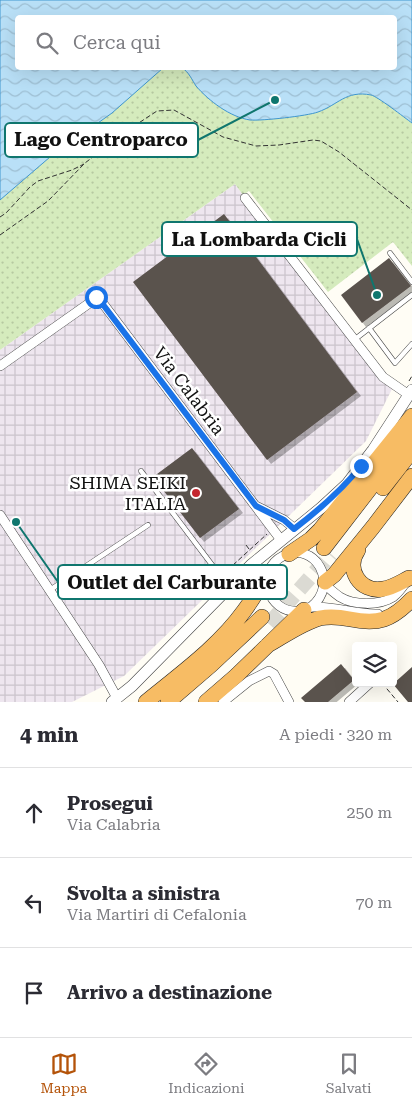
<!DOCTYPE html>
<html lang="it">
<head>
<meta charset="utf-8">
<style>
  body { margin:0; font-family:"Roboto Serif",serif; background:#f7f7f7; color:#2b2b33 }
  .controls { position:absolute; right:15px; bottom:15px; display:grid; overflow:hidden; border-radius:5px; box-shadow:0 5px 20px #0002 }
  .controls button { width:45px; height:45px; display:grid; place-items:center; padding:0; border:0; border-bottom:1px solid #e1e1e2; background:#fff; color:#2b2b33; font:25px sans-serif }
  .stop { position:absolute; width:15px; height:15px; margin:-11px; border:4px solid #1a73e8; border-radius:50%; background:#fff }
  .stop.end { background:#1a73e8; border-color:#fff; box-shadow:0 1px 5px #0008 }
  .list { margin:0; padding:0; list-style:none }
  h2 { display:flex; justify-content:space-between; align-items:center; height:65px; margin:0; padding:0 20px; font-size:21px }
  h2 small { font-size:16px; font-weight:400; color:#7c7c81 }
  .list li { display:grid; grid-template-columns:32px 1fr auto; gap:15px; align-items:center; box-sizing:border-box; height:90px; padding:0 20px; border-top:1px solid #e1e1e2 }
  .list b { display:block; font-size:19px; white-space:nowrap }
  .list p { margin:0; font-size:16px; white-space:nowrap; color:#7c7c81 }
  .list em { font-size:16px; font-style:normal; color:#7c7c81 }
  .icon { flex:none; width:28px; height:28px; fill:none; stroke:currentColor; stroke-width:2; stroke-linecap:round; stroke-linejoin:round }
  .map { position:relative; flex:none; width:412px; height:702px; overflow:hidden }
  .search { position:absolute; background:#fff; box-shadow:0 5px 20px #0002; left:15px; right:15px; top:15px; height:55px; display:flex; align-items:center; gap:12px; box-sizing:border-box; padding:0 18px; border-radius:5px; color:#7c7c81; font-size:19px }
  .sheet { height:335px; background:#fff }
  nav { display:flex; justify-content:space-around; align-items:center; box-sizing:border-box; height:70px; border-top:1px solid #e1e1e2; background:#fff; font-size:14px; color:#7c7c81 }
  nav a { display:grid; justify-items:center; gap:2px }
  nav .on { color:#b45309 }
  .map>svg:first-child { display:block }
  .industrial { fill:url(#industrial-grid) }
  .park { fill:url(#park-dots); fill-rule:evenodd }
  .water { fill:url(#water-waves); stroke:#3f96cf; fill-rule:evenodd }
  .building { fill:#5a524d; filter:url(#shadow) }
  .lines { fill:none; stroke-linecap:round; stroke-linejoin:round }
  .trunk-tunnel { stroke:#dbdad3; stroke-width:15; stroke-dasharray:15 8; stroke-linecap:butt }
  .service-casing { stroke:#444; stroke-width:5.5 }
  .minor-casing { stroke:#444; stroke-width:10 }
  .tertiary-casing { stroke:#444; stroke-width:12 }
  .trunk-casing { stroke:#222; stroke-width:16 }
  .path { stroke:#333; stroke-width:1; stroke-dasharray:5 2.5; stroke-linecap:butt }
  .service { stroke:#fff; stroke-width:4.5 }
  .minor { stroke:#fff; stroke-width:9 }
  .tertiary { stroke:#fff; stroke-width:11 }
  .trunk { stroke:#f7bc64; stroke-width:15 }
  .route { stroke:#1a73e8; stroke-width:6 }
  .poi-dot { fill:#c4262e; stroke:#fff; stroke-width:2 }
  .labels { text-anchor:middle; stroke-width:5; stroke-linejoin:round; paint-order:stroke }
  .street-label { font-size:18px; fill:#111; stroke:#fff }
  .poi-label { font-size:18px; fill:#111; stroke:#fff; text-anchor:end }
  .leader { fill:none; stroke:#0f766e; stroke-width:2 }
  .callout-dot { fill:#0f766e; stroke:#fff; stroke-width:2 }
  .callout { fill:#fff; stroke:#0f766e; stroke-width:2 }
  .callout-label { font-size:19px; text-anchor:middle; font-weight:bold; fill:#111 }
</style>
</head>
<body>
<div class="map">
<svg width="412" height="702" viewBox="0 0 412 702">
  <defs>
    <pattern id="industrial-grid" width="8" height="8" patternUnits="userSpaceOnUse" patternTransform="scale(1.25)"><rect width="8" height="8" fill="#eee6ef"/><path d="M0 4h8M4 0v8" fill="none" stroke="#cbc4cc"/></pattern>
    <pattern id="park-dots" width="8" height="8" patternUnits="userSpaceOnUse" patternTransform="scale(1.25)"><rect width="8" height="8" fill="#d5ebbd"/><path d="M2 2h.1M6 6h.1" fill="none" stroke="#b6c8a1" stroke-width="1.8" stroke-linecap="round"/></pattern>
    <pattern id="water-waves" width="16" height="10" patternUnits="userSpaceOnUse" patternTransform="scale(1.25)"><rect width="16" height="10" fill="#b9e0f7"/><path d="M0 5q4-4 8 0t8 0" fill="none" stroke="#9ebfd3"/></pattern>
    <filter id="shadow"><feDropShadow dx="4" dy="4" stdDeviation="0" flood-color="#0004"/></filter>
  </defs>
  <rect width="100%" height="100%" fill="#fffdf5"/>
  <path class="industrial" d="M235,184L383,377L394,385L366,441L124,676L72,702H0V350Z"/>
  <path class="park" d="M0,0H412V266L393,242L328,292L249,191L243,195L235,184L0,350ZM18,18H394V68H18Z"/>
  <path class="water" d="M0,0H412V123C405,118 377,96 371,95C346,90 338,105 318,112C307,116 262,121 250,120C230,117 209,101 196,86C192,80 189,72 182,68C177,66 169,68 163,68L112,113L50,157L0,200ZM18,18H394V68H18Z"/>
  <path class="building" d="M224,214L357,392L267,460L133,282Z
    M389,258L411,286L362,323L341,295Z
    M192,448L239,509L200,538L153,477Z
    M341,664L354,680L328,702H305L301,698Z
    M412,667V702H408L393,684Z"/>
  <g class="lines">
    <path class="trunk-tunnel" d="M269,624L331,554"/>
    <g class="service-casing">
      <path id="service" d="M390,253L412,282
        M369,328L395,363L412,344
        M354,340L412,295
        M141,471L228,586
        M50,590L148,525"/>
    </g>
    <g class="minor-casing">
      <path id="minor" d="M245,198L383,377L409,395
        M0,366L98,297L281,540
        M256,506L284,520L295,529
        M0,515L99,665L117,698
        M324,584C329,588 334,593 340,597C353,605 379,606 393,597C398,593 402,588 406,582
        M311,607C340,584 315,540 283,556C255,570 267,614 299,611C304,610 308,607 313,607C335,606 356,615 378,614
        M223,702L249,681L269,671L274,674L289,702
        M349,702L370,683"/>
    </g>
    <g class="tertiary-casing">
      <path id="tertiary" d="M112,702L132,686L251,565L321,508L347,484L373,450L412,390"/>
    </g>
    <g class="trunk-casing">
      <path id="trunk" d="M383,488L412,451
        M324,548L412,434
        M358,550C345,569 360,593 383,589C392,588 401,582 409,578
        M289,554L311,539L320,530L412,416
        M325,582L334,575L373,527L412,476
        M268,645C284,636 302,623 320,618C330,616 340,617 350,619C378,625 392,620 412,599
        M146,702C180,674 218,647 244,611C253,599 261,585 268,572
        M168,702L211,665L262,617
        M206,702L236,676L304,610"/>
    </g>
    <path class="path" d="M0,217L6,213L30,187L38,181L72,170L84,164
      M0,235L48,201L85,163L128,130L157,111L174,110L223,137L256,146L279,145L313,140L321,141L339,152L412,210
      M409,381L412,376
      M246,545L249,549
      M230,572L232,566L267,534
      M382,683L398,702"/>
    <use href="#service" class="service"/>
    <use href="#minor" class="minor"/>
    <use href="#tertiary" class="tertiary"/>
    <use href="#trunk" class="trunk"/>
  </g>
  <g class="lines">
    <path class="route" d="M96,297L98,298L256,506L284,520L294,529C319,510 341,491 361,466"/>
  </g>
  <circle class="poi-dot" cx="196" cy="493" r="5"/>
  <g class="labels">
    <g class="street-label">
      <text transform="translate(189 391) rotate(53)" y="6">Via Calabria</text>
    </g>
    <g class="poi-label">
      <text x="186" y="489">SHIMA SEIKI<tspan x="186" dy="21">ITALIA</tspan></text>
    </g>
  </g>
  <path class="leader" d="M275 100L198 140M377 295L357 239M16 522L58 582"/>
  <g class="callout-dot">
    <circle cx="275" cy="100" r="5"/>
    <circle cx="377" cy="295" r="5"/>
    <circle cx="16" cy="522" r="5"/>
  </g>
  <g class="callout">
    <rect x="5" y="123" width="193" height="34" rx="5"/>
    <rect x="162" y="222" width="195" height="34" rx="5"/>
    <rect x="58" y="565" width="229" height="34" rx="5"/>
  </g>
  <g class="callout-label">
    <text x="101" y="146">Lago Centroparco</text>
    <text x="259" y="246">La Lombarda Cicli</text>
    <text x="172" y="589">Outlet del Carburante</text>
  </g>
</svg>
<div class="controls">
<button><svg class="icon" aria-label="layers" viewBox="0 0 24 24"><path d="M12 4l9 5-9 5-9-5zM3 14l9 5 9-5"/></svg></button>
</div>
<div class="stop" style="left:96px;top:297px"></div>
<div class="stop end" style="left:361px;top:466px"></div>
<div class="search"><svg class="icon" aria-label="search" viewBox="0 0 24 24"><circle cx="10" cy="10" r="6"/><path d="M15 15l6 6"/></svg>Cerca qui</div>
</div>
<section class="sheet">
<h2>4 min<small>A piedi · 320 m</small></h2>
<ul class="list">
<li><svg class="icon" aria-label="ahead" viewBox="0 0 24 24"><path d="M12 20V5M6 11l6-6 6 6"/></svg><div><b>Prosegui</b><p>Via Calabria</p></div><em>250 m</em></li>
<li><svg class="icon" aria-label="left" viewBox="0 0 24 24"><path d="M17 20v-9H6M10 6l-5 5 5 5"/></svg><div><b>Svolta a sinistra</b><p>Via Martiri di Cefalonia</p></div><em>70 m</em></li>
<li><svg class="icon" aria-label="arrive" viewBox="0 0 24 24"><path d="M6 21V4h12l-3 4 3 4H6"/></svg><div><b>Arrivo a destinazione</b></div></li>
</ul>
</section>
<nav>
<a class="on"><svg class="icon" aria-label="map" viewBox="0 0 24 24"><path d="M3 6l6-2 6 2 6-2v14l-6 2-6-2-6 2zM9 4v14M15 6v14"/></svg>Mappa</a>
<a><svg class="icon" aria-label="directions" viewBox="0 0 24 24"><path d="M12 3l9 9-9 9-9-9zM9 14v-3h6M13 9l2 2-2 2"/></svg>Indicazioni</a>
<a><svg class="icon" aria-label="saved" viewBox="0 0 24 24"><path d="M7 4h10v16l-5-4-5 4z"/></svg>Salvati</a>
</nav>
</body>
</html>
